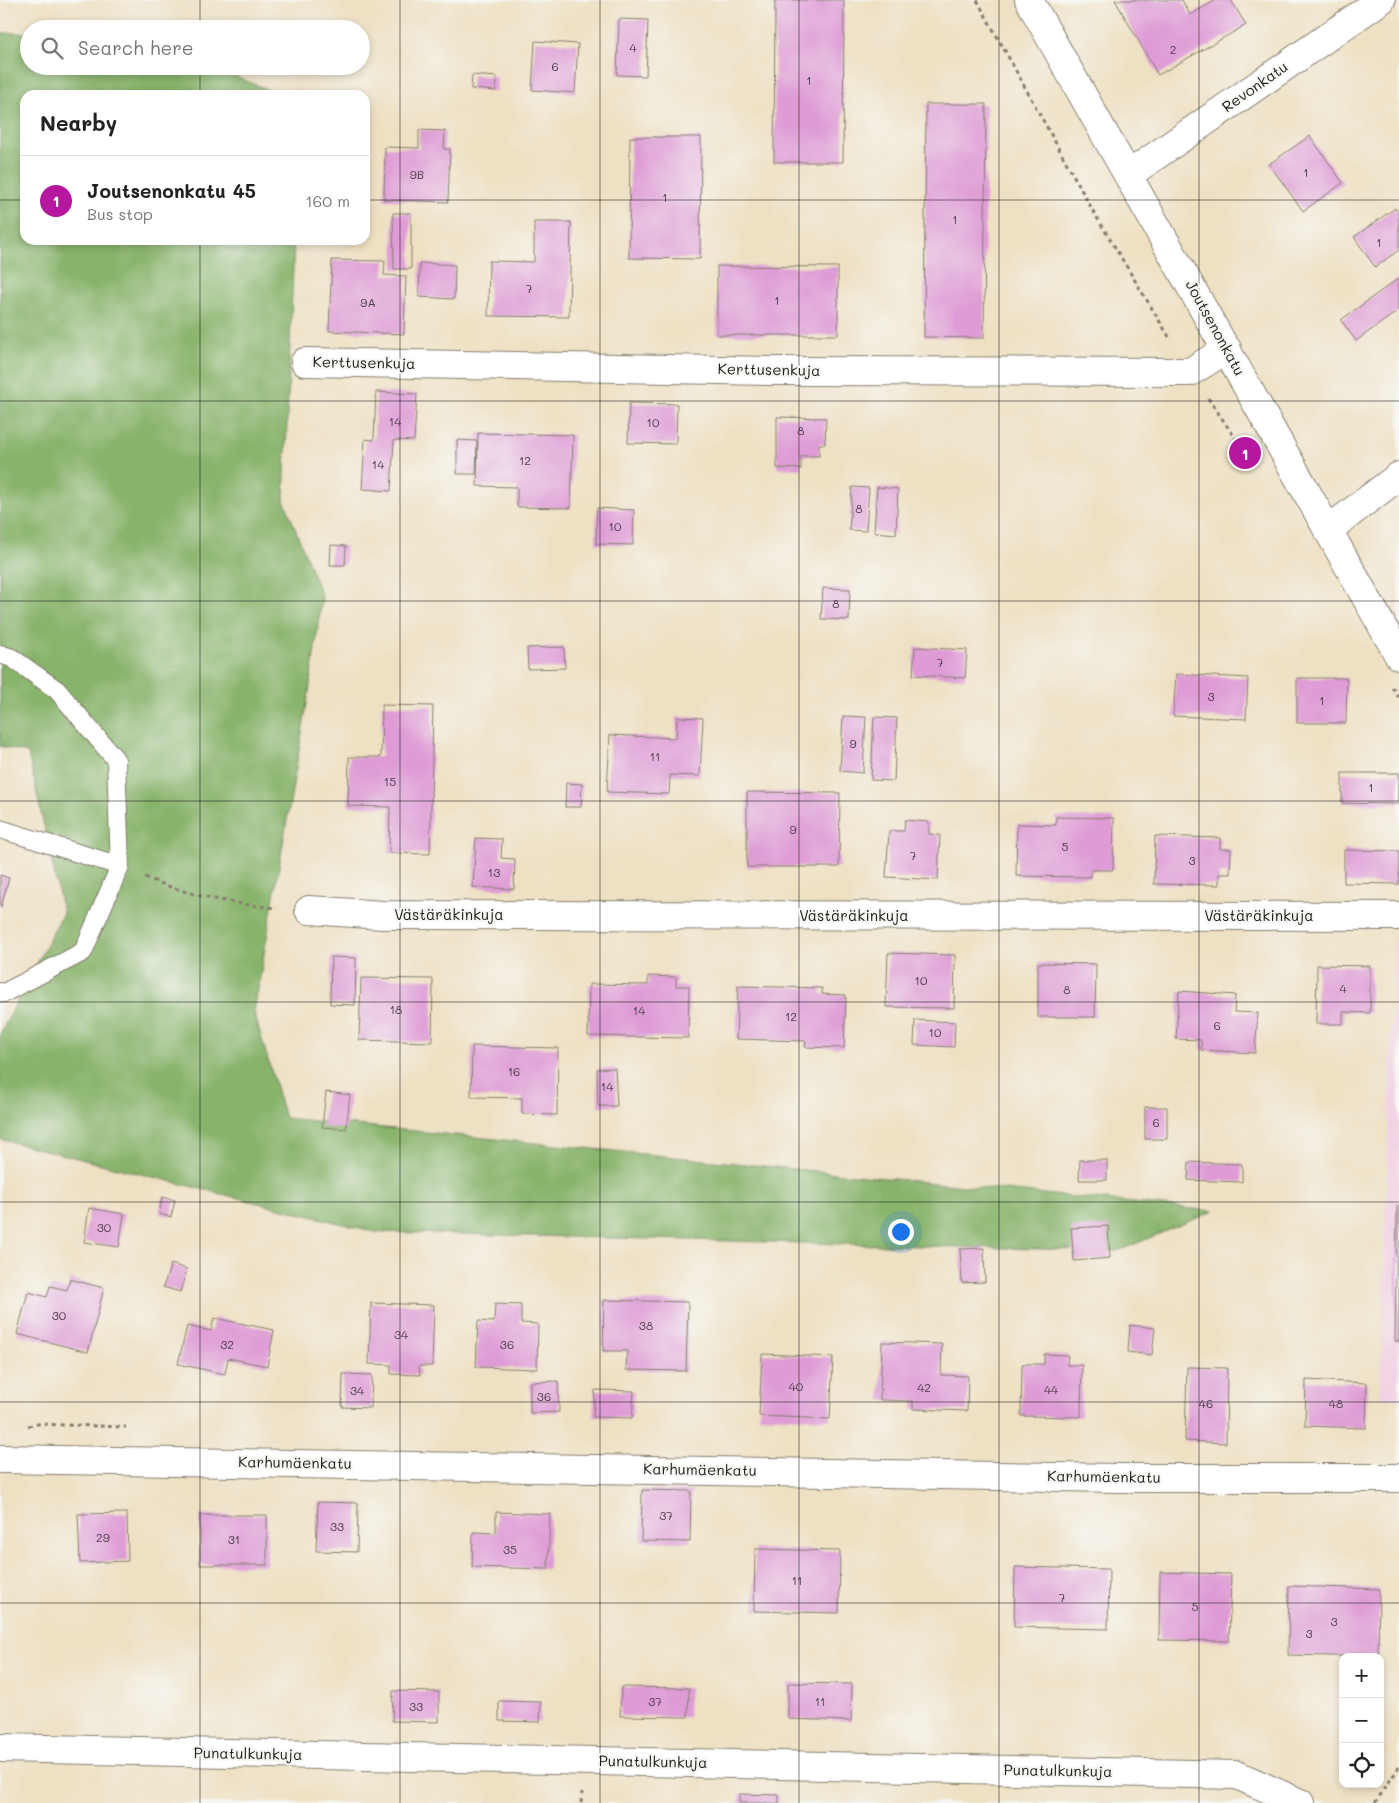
<!DOCTYPE html>
<html lang="en">
<head>
<meta charset="utf-8">
<style>
  body { margin:0; font-family:Mali,sans-serif; background:#f6f6f6; color:#222 }
  .controls { position:absolute; right:15px; bottom:15px; display:grid; overflow:hidden; border-radius:10px; box-shadow:0 2px 8px #0003 }
  .controls button { width:45px; height:45px; display:grid; place-items:center; padding:0; border:0; border-bottom:1px solid #e0e0e0; background:#fff; color:#222; font:25px sans-serif }
  .you { position:absolute; left:900px; top:1231px; width:18px; height:18px; margin:-12px; border:4px solid #fff; border-radius:50%; background:#1a73e8; box-shadow:0 0 0 8px #1a73e833 }
  .badge { display:grid; place-items:center; width:32px; height:32px; border-radius:50%; background:#b5179e; color:#fff; font-size:16px; font-weight:700 }
  .pin { position:absolute; translate:-50% -50%; border:2px solid #fff; box-shadow:0 1px 5px #0006 }
  .list { margin:0; padding:0; list-style:none }
  h2 { display:flex; justify-content:space-between; align-items:center; height:65px; margin:0; padding:0 20px; font-size:21px }
  h2 small { font-size:16px; font-weight:400; color:#767676 }
  .list li { display:grid; grid-template-columns:32px 1fr auto; gap:15px; align-items:center; box-sizing:border-box; height:90px; padding:0 20px; border-top:1px solid #e0e0e0 }
  .list b { display:block; font-size:19px; white-space:nowrap }
  .list p { margin:0; font-size:16px; white-space:nowrap; color:#767676 }
  .list em { font-size:16px; font-style:normal; color:#767676 }
  .icon { flex:none; width:28px; height:28px; fill:none; stroke:currentColor; stroke-width:2; stroke-linecap:round; stroke-linejoin:round }
  .map { position:relative; flex:none; width:1399px; height:1803px; overflow:hidden }
  .search { position:absolute; background:#fff; box-shadow:0 2px 8px #0003; left:20px; top:20px; width:350px; height:55px; display:flex; align-items:center; gap:12px; box-sizing:border-box; padding:0 18px; border-radius:28px; color:#767676; font-size:19px }
  .panel { position:absolute; background:#fff; box-shadow:0 2px 8px #0003; left:20px; top:90px; width:350px; height:155px; border-radius:15px }
  .map>svg:first-child { display:block }
  .built { fill:#f1d0e3 }
  .forest { fill:#87b36b; stroke:#526844 }
  .building { fill:#de9bd5 }
  .lines { fill:none; stroke-linecap:round; stroke-linejoin:round }
  .lane-casing { stroke:#857e6f; stroke-width:20 }
  .street-casing { stroke:#857e6f; stroke-width:30 }
  .secondary-casing { stroke:#857e6f; stroke-width:30 }
  .path { stroke:#857e6f; stroke-width:3; stroke-dasharray:4 4; stroke-linecap:butt }
  .lane { stroke:#fff; stroke-width:18 }
  .street { stroke:#fff; stroke-width:28 }
  .secondary { stroke:#fff; stroke-width:28 }
  .grid { fill:none; stroke:#1c1c1c; stroke-width:1; stroke-opacity:0.55 }
  .labels { text-anchor:middle; stroke-width:4.5; stroke-linejoin:round; paint-order:stroke }
  .number-label { font-size:12px; fill:#4c3c4a }
  .street-label { font-size:15px; fill:#1c1c1c; stroke:#f6f6f2 }
</style>
</head>
<body>
<div class="map">
<svg width="1399" height="1803" viewBox="0 0 1399 1803">
  <rect width="100%" height="100%" fill="#f6f6f2"/>
  <filter id="ink" filterUnits="userSpaceOnUse"><feTurbulence type="fractalNoise" baseFrequency=".02" numOctaves="2"/><feDisplacementMap in="SourceGraphic" scale="10" xChannelSelector="R" yChannelSelector="G"/><feConvolveMatrix kernelMatrix="1 2 1 2 8 2 1 2 1" color-interpolation-filters="sRGB"/></filter>
  <filter id="wash" filterUnits="userSpaceOnUse"><feTurbulence type="fractalNoise" baseFrequency=".0096" numOctaves="4" result="noise"/><feDisplacementMap in="SourceGraphic" scale="20" xChannelSelector="R" yChannelSelector="G"/><feGaussianBlur stdDeviation="1.12" result="paint"/><feColorMatrix in="noise" values="0 0 0 0 0 0 0 0 0 0 0 0 0 0 0 0 0 1.4 0 .05"/><feComposite in="paint" operator="in"/></filter>
  <g filter="url(#wash)">
    <rect width="100%" height="100%" fill="#eee0c2"/>
    <path class="built" d="M1394,941H1399V1398H1380Z"/>
    <path class="forest" d="M0,33H29V66H210L281,95H25V240H294L284,500L322,597L309,692L254,1012L285,1118L1214,1211L1118,1251L375,1232L0,1139V1034L63,913L28,753L0,746Z"/>
    <g id="blocks">
      <path class="building" d="M775,0H844L843,162H774Z
        M1115,0H1182L1190,15L1216,0H1231L1246,25L1158,75Z
        M619,19L648,20L646,76L617,75Z
        M535,41L578,44L575,93L532,90Z
        M472,75L497,77L496,91L471,89Z
        M926,104H986L984,338L924,337Z
        M419,130L445,131L444,149H450L448,202L384,200L385,147L419,148Z
        M1310,136L1343,183L1303,211L1269,164Z
        M630,137H701L700,259L629,258Z
        M1395,208L1399,214V250L1375,267L1354,237Z
        M393,213H411V269H394Z
        M534,222H571L569,317L488,316L489,261L534,262Z
        M332,260L385,261L384,275L406,276L404,334L329,331Z
        M420,263L455,265L454,299L419,297Z
        M717,266L838,267V335H717Z
        M1399,278V310L1356,341L1341,320Z
        M376,392L417,394L414,441L394,440L391,491L362,489L365,439L374,440Z
        M629,403L677,404L676,444L628,443Z
        M777,417L826,418L825,444H819V456H801V469L777,468Z
        M478,433L573,435L571,508L517,507V487L477,486Z
        M457,440L477,441L476,474H457Z
        M852,487L869,488L866,531L849,530Z
        M877,487L898,489L896,534L874,532Z
        M597,508L634,510L633,545L596,544Z
        M331,545L346,546L345,565H330Z
        M823,588L850,589L849,620L821,619Z
        M564,647L565,668L528,669L527,648Z
        M915,647L967,650L965,678L913,675Z
        M1176,674L1248,678L1246,719L1173,716Z
        M1297,678H1347L1346,723H1297Z
        M382,705L433,706L430,854L389,853L390,807L348,806L349,757H381Z
        M843,716L866,717L863,773L840,771Z
        M677,717L703,718L700,776L670,775L669,794L607,792L610,735L676,738Z
        M874,717L897,718L894,781L871,780Z
        M1342,773H1399V804L1342,803Z
        M566,783L582,784L581,807H565Z
        M747,792L840,793L839,867H747Z
        M1056,817L1114,818L1113,870H1091V877L1016,876L1017,824L1056,825Z
        M905,820L929,822V834L940,835L938,880L886,877L889,831H904Z
        M1155,836L1220,838V849H1231L1230,874H1219V885L1154,884Z
        M476,838L502,839L501,858L515,859L514,889L473,887Z
        M1344,850L1399,851V884L1344,883Z
        M0,875L9,878L1,907H0Z
        M888,953L955,955L954,1008L886,1007Z
        M331,957L356,958L355,1005L330,1004Z
        M1038,963L1096,964L1095,1017H1038Z
        M1317,965L1370,966V1013L1343,1012V1024H1316Z
        M648,976L676,977V986H689L688,1038L588,1036L589,984L648,985Z
        M361,978L433,979L432,1042L359,1040Z
        M738,986L822,988V994L846,995L844,1048L805,1047L806,1041L736,1039Z
        M1179,991L1235,995L1234,1012L1258,1013L1255,1053L1201,1050V1040L1176,1039Z
        M915,1020L955,1022L954,1047L914,1045Z
        M472,1046L558,1048L557,1115L522,1114V1098L471,1097Z
        M615,1068L617,1106H598L597,1069Z
        M326,1092L350,1095L346,1129L322,1127Z
        M1145,1107H1167V1139H1145Z
        M1080,1160H1107V1180H1079Z
        M1189,1162L1242,1164V1182L1188,1180Z
        M162,1197L175,1200L171,1217L159,1214Z
        M1397,1206H1399V1341H1395Z
        M89,1208L124,1214L119,1247L84,1242Z
        M1108,1226L1110,1258L1074,1261L1071,1228Z
        M984,1248L985,1282L962,1283L960,1249Z
        M171,1264L187,1269L180,1292L163,1287Z
        M70,1279L104,1288L88,1352L17,1334L28,1292L47,1297L50,1286L67,1290Z
        M604,1300L688,1302L686,1371L626,1370L627,1351H603Z
        M371,1303L434,1305L432,1366H419L420,1375L391,1374V1365L369,1364Z
        M495,1304L521,1305V1323L538,1324L537,1369L476,1367L478,1321L494,1322Z
        M214,1318L274,1330L267,1366L228,1358L225,1374L178,1364L187,1326L211,1331Z
        M1130,1325L1155,1328L1152,1355L1128,1352Z
        M882,1342L942,1344L941,1375L968,1376L967,1411L913,1409V1401L880,1400Z
        M762,1354L833,1357L830,1419L759,1416Z
        M1044,1354L1068,1355L1067,1365H1082L1081,1417L1021,1416L1022,1364H1044Z
        M1187,1367L1227,1368L1226,1443L1185,1441Z
        M343,1374L372,1375L371,1408L342,1407Z
        M1306,1380L1367,1383L1366,1428L1305,1426Z
        M558,1381L559,1412L530,1413V1382Z
        M595,1390L634,1391L632,1418L593,1417Z
        M642,1490L691,1491L690,1542L641,1541Z
        M318,1502L358,1503L357,1552L316,1551Z
        M496,1512L550,1514L548,1569L472,1567L473,1532L496,1533Z
        M127,1513L128,1561L80,1563L78,1514Z
        M200,1515H267V1565H200Z
        M755,1549L840,1551L839,1613L754,1611Z
        M1015,1567L1109,1569L1108,1629L1014,1627Z
        M1160,1572L1231,1574L1229,1641L1159,1640Z
        M1289,1586L1379,1589L1378,1657L1288,1655Z
        M788,1683L852,1684L851,1721L788,1719Z
        M621,1687L689,1688L688,1717L620,1716Z
        M393,1691L439,1692V1722L392,1721Z
        M499,1701L541,1702L540,1722L499,1721Z
        M739,1794L779,1795V1803H739Z"/>
    </g>
  </g>
  <g filter="url(#ink)">
    <use href="#blocks" fill-opacity="0" stroke="#857e6f" stroke-width="1"/>
    <g class="lines">
      <g class="lane-casing">
        <path id="lane" d="M0,654L12,658L57,690L116,760L120,866L83,952L4,993L0,992
          M0,829L120,866"/>
      </g>
      <g class="street-casing">
        <path id="street" d="M1128,175L1381,0
          M305,362L770,371L1190,372L1227,349
          M1328,530L1399,476
          M309,910L383,915L1399,916
          M0,1748L1237,1775L1300,1803"/>
      </g>
      <g class="secondary-casing">
        <path id="secondary" d="M1029,0L1399,656
          M0,1459L1118,1478H1399"/>
      </g>
      <path class="path" d="M977,0L1093,211L1171,340
        M1208,398L1244,451
        M1392,687L1399,698
        M145,877C186,895 232,904 277,908
        M28,1426L37,1424L126,1427
        M581,1803L582,1792
        M1375,1803L1399,1767"/>
      <use href="#lane" class="lane"/>
      <use href="#street" class="street"/>
      <use href="#secondary" class="secondary"/>
    </g>
  </g>
  <path class="grid" d="M200,0V29M400,0V1803M600,0V1803M799,0V1803M999,0V1803M1199,0V1803M200,66V95M0,200H25M365,200H1399M200,240V1803M0,401H1399M0,601H1399M0,801H1399M0,1002H1399M0,1202H1399M0,1402H1399M0,1603H1399"/>
  <g class="labels">
    <g class="number-label">
      <text x="633" y="52">4</text>
      <text x="1173" y="54">2</text>
      <text x="555" y="71">6</text>
      <text x="809" y="85">1</text>
      <text x="1306" y="177">1</text>
      <text x="417" y="179">9B</text>
      <text x="665" y="202">1</text>
      <text x="955" y="224">1</text>
      <text x="1379" y="247">1</text>
      <text x="529" y="293">7</text>
      <text x="777" y="305">1</text>
      <text x="368" y="307">9A</text>
      <text x="395" y="426">14</text>
      <text x="653" y="427">10</text>
      <text x="801" y="435">8</text>
      <text x="525" y="465">12</text>
      <text x="378" y="469">14</text>
      <text x="859" y="513">8</text>
      <text x="615" y="531">10</text>
      <text x="836" y="608">8</text>
      <text x="940" y="667">7</text>
      <text x="1211" y="701">3</text>
      <text x="1322" y="705">1</text>
      <text x="853" y="748">9</text>
      <text x="655" y="761">11</text>
      <text x="390" y="786">15</text>
      <text x="1371" y="792">1</text>
      <text x="793" y="834">9</text>
      <text x="1065" y="851">5</text>
      <text x="913" y="860">7</text>
      <text x="1192" y="865">3</text>
      <text x="494" y="877">13</text>
      <text x="921" y="985">10</text>
      <text x="1343" y="993">4</text>
      <text x="1067" y="994">8</text>
      <text x="396" y="1014">18</text>
      <text x="639" y="1015">14</text>
      <text x="791" y="1021">12</text>
      <text x="1217" y="1030">6</text>
      <text x="935" y="1037">10</text>
      <text x="514" y="1076">16</text>
      <text x="607" y="1091">14</text>
      <text x="1156" y="1127">6</text>
      <text x="104" y="1232">30</text>
      <text x="59" y="1320">30</text>
      <text x="646" y="1330">38</text>
      <text x="401" y="1339">34</text>
      <text x="227" y="1349">32</text>
      <text x="507" y="1349">36</text>
      <text x="796" y="1391">40</text>
      <text x="924" y="1392">42</text>
      <text x="1051" y="1394">44</text>
      <text x="357" y="1395">34</text>
      <text x="544" y="1401">36</text>
      <text x="1206" y="1408">46</text>
      <text x="1336" y="1408">48</text>
      <text x="666" y="1520">37</text>
      <text x="337" y="1531">33</text>
      <text x="103" y="1542">29</text>
      <text x="234" y="1544">31</text>
      <text x="510" y="1554">35</text>
      <text x="797" y="1585">11</text>
      <text x="1062" y="1602">7</text>
      <text x="1195" y="1611">5</text>
      <text x="1334" y="1626">3</text>
      <text x="1309" y="1638">3</text>
      <text x="655" y="1706">37</text>
      <text x="820" y="1706">11</text>
      <text x="416" y="1711">33</text>
    </g>
    <g class="street-label">
      <text transform="translate(1255 87) rotate(-35)" y="5">Revonkatu</text>
      <text transform="translate(1215 328) rotate(61)" y="5">Joutsenonkatu</text>
      <text transform="translate(364 363) rotate(1)" y="5">Kerttusenkuja</text>
      <text transform="translate(769 370) rotate(1)" y="5">Kerttusenkuja</text>
      <text x="449" y="920">Västäräkinkuja</text>
      <text x="854" y="921">Västäräkinkuja</text>
      <text x="1259" y="921">Västäräkinkuja</text>
      <text transform="translate(295 1463) rotate(1)" y="5">Karhumäenkatu</text>
      <text transform="translate(700 1470) rotate(1)" y="5">Karhumäenkatu</text>
      <text transform="translate(1104 1477) rotate(1)" y="5">Karhumäenkatu</text>
      <text transform="translate(248 1754) rotate(1)" y="5">Punatulkunkuja</text>
      <text transform="translate(653 1762) rotate(1)" y="5">Punatulkunkuja</text>
      <text transform="translate(1058 1771) rotate(1)" y="5">Punatulkunkuja</text>
    </g>
  </g>
</svg>
<div class="controls">
<button>+</button>
<button>−</button>
<button><svg class="icon" aria-label="locate" viewBox="0 0 24 24"><circle cx="12" cy="12" r="6"/><path d="M12 2v4M12 18v4M2 12h4M18 12h4"/></svg></button>
</div>
<div class="you"></div>
<div class="pin badge" style="left:1245px;top:453px">1</div>
<div class="search"><svg class="icon" aria-label="search" viewBox="0 0 24 24"><circle cx="10" cy="10" r="6"/><path d="M15 15l6 6"/></svg>Search here</div>
<section class="panel">
<h2>Nearby<small></small></h2>
<ul class="list">
<li><span class="badge">1</span><div><b>Joutsenonkatu 45</b><p>Bus stop</p></div><em>160 m</em></li>
</ul>
</section>
</div>
</body>
</html>
